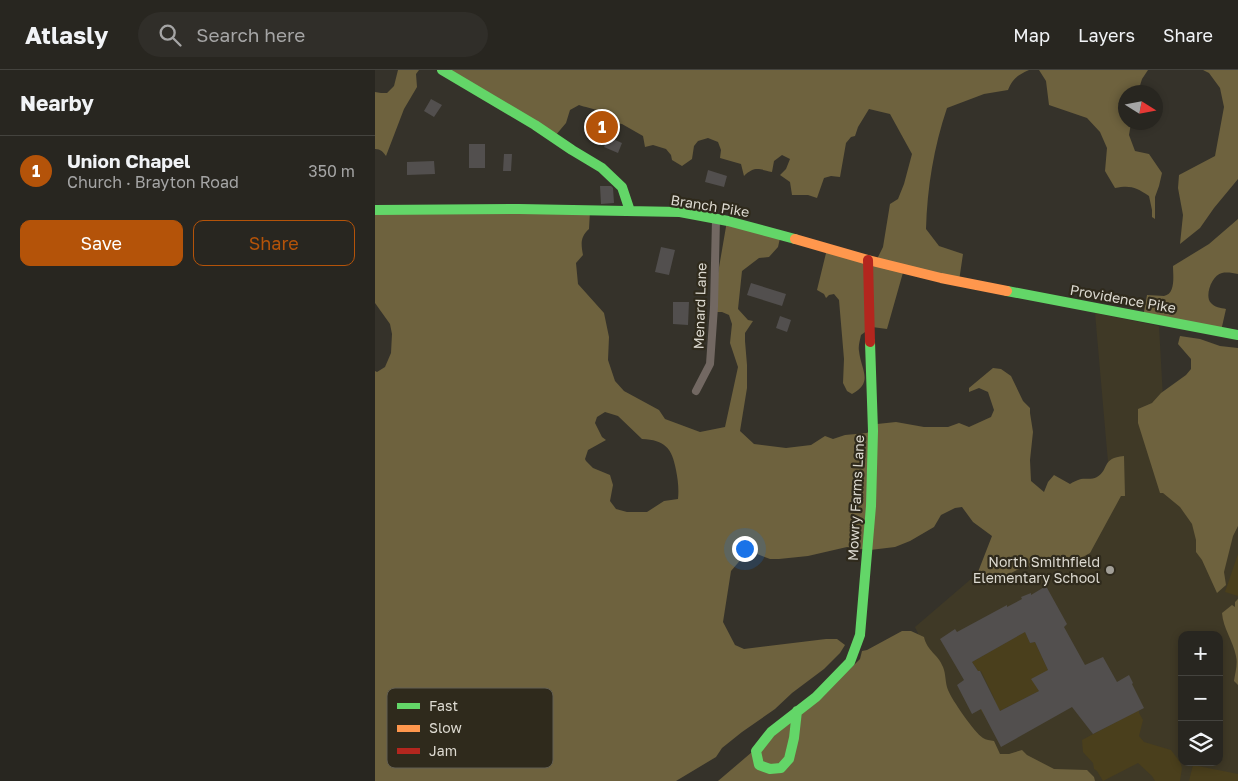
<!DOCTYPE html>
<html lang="en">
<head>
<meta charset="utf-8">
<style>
  body { margin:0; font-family:"Golos Text",sans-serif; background:#302e29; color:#f1f3f6 }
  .controls { position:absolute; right:15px; bottom:15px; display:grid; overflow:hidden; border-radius:10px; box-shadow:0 2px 8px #0003 }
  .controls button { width:45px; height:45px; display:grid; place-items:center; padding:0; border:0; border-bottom:1px solid #44433e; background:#282620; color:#f1f3f6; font:25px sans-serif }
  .compass { position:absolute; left:743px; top:15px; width:45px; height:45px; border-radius:50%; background:#282620; box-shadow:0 2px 8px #0003; rotate:101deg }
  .you { position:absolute; left:369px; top:478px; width:18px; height:18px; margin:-12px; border:4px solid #fff; border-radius:50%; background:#1a73e8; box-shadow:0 0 0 8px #1a73e833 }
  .badge { display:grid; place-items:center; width:32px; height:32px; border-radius:50%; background:#b45309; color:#fff; font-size:16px; font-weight:700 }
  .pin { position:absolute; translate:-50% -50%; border:2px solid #fff; box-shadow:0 1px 5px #0006 }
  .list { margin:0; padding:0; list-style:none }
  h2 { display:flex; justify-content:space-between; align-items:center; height:65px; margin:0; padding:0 20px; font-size:21px }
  h2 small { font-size:16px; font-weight:400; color:#a5a5a5 }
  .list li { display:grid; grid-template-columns:32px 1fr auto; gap:15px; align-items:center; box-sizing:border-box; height:70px; padding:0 20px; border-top:1px solid #44433e }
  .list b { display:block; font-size:19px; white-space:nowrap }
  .list p { margin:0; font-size:16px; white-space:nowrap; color:#a5a5a5 }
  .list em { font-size:16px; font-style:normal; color:#a5a5a5 }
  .actions { display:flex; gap:10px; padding:15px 20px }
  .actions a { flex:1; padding:11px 0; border:1px solid #b45309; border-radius:10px; text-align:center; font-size:18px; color:#b45309 }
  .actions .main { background:#b45309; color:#fff }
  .icon { flex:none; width:28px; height:28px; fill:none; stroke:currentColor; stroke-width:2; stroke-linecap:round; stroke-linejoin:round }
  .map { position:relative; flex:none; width:863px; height:711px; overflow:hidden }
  header { display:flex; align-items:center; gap:30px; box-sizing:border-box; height:70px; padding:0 25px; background:#282620; border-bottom:1px solid #44433e }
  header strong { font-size:24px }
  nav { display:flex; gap:28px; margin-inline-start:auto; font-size:18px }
  .search { width:350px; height:45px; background:#302e29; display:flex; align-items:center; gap:12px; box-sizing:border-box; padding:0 18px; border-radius:28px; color:#a5a5a5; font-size:19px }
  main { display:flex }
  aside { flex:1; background:#282620 }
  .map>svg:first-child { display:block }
  .built { fill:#3f3926; fill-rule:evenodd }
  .green { fill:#4a3f1c }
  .forest { fill:#6e623e; fill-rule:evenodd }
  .building { fill:#524f4e; fill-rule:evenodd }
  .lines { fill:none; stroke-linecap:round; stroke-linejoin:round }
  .street { stroke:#726862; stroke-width:8 }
  .fast { stroke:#63d668; stroke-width:10 }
  .slow { stroke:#ff974d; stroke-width:10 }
  .jam { stroke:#b3261e; stroke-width:10 }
  .poi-dot { fill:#a29f97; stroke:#2f2a1c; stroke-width:2 }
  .labels { text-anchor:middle; stroke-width:4.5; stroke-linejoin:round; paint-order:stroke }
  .street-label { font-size:14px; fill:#dddad1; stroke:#2f2a1c }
  .poi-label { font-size:14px; fill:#dddad1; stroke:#2f2a1c; text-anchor:end }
  .key { fill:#2f2a1c; stroke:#635f52; stroke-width:1 }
  .key-label { font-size:14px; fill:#dddad1 }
</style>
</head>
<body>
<header>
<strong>Atlasly</strong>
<div class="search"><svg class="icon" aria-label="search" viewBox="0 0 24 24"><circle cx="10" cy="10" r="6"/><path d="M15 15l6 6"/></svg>Search here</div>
<nav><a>Map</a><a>Layers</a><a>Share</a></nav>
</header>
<main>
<aside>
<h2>Nearby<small></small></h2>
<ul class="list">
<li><span class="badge">1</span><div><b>Union Chapel</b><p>Church · Brayton Road</p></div><em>350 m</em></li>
</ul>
<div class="actions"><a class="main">Save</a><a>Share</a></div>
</aside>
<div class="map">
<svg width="863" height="711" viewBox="0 0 863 711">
  <rect width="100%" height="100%" fill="#35322a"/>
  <path class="built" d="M720,243L784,256L792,400L863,405V711H645L594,676L540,557L672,444L735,415ZM807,565H844V692H807Z"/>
  <path class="green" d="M863,484V526L850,522Z
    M645,550L655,573L660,572L673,600L664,621L611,648L605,639L620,630L606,601H603L597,592L646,564Z
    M764,640V643L768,650L764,666L769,672L796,680L805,692L807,698L805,711H780L777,706L763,693L728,711L722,701L719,699L718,693L708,682L707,670Z
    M818,695L863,704V711H814Z"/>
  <path class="forest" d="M23,0H44L41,4L42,17L29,39L11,86C8,82 6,79 0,79V22L6,23H12L19,16Z
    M68,0H654C643,5 638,8 633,20L609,24L572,38C559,76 552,118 551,159L564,176L588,184L584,211L529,199L512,259L497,257L486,265C485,270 483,276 484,281C486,300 499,312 477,324L472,321L468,313L469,289L464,230L459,224L454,225L451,228L449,224L442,220L452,179L501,191L508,177L515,134L523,129L529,114L537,84L515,44L494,39L483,57L480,66L476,67L471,73L465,107L456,106L449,108L442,128L433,125H417L415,112L405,105L411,99L415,89L407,85L399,91L397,102C383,99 380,96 369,106L366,94L345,88L346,80L343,72L333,68L323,71L319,76L317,89L307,96L297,90L296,85L291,79L278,75L270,77L268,66L247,54L240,53C236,41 215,39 204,35L195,40L191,53L180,66Z
    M664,0H773L767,9L763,22H750V52L756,53L754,65L760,81L774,84L787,103L784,116L780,127V149L777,147V140L774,126C761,117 755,115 740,118L730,101L732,78L725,62L712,48L674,35L671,11Z
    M828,0H863V109L839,138L825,158L805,174L808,145L803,118L804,105L840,86L849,37L845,18L834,3Z
    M0,140L215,141L214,159C205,167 206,174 208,185L201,193L203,214L229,243L234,267L233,290L240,311L249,321L284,340L290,349L325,362L350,357L363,297L355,273L357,254L354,245L347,242H342V209L352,151L406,164L403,177L394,187L384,188L367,201L363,239L373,250L378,251L370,263V271L372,295V318L365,361L379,374L411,378L436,375L450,366L458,369L470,365L492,363L502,354L521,352L549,357H573L584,353L594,357L616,347L619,340L613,322L604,318L594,322V318L618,298L626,299L636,306L648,331L655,338V343L658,362L655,390L656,411L669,422L673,412L679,405L695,414C698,412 702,410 706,409C712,408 716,410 722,407C735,399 726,388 749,386L750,426H746L715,483L706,488L658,498L653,496L648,497L612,515L603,507V502L617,466L598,452L587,437L580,438L566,445L559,457L535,471L520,477L495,480L472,477L433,486L404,489H395L377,482L368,487L356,501L348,552L360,575L369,579L451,569H462L470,575L465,583L449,599L417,623L400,639L367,662L347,678L341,687L301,711H0V301L2,302L10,297L16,283L17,264L15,254L0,233ZM230,342L243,346L267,369C290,370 297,378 301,400C303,410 304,419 303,429L289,431L272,442H252L241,439L235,431L238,415L235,405L218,398L211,391L210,389L213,380L231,370L227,367L220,353L222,347Z
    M863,149V204C858,203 852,202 847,203C837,205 829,226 836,233C839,237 846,238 851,239L846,261L768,247L772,225C777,225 784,226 789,226C801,224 798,205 798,196L834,174Z
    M805,266L825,269L845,276L863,278V456L858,466L849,502L851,515L842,523L827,490L821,482V470L817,454L805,437L788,423H785L763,353V339L777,333L786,323L811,305L816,299V289L803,274Z
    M863,529V615L859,611C860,603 863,594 861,586C858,571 848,558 847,543L857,535L860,537V532Z
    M527,561H536L549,567C552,581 563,584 568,597C571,604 570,613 573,620C577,630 599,662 608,668C611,670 615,670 619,671L625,684H634L647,680L652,685L679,699L712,700L719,707L720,711H343L477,597L485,589L487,581L492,580Z"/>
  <path class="building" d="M56,29L67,35L59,47L49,41Z
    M233,67L247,73L243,83L229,77Z
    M94,74H110V98H94Z
    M129,84H137L136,101H128Z
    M59,91L60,104L32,105V92Z
    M333,100L352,106L349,117L330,112Z
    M225,116H236L238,118L239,133L226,134Z
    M286,177L300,180L294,205L280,202Z
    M376,213L411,224L407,236L372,225Z
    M298,232H314L313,255L298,254Z
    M405,246L416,250L412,262L401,258Z
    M671,516L692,554L689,557L710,595L728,587L742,612L754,605L758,613L757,614L769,638L718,664L697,637L626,677L606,639L597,644L582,615L589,610L565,569L580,559L582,562L632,535V537L647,529L646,527L656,523V525ZM650,562L655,573L660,572L673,600L656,609L664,621L625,641L605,601H603L597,592Z"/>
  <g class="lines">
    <path class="street" d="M321,321L335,294L339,237L341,149"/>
    <path class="fast" d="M67,0L160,55L197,80L227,98L247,117L255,141
      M0,140L144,139L305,142L353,151L420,169
      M632,221L863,265
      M422,641L419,668L414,689L406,698L395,699L384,695L381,681L396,662L441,627L475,592L485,565L496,436L498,361L495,272"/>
    <path class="slow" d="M420,169L493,190L566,208L632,221"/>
    <path class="jam" d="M493,190L495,272"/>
  </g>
  <circle class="poi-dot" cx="735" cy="500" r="5"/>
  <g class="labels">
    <g class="street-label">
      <text transform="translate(335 136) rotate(9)" y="5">Branch Pike</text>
      <text transform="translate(748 229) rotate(10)" y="5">Providence Pike</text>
      <text transform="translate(325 236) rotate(-88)" y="5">Menard Lane</text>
      <text transform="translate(481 428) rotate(-87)" y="5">Mowry Farms Lane</text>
    </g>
    <g class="poi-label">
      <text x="725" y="497">North Smithfield<tspan x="725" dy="16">Elementary School</tspan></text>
    </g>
  </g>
  <rect x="12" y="618" width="166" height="80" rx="8" class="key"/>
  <rect x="22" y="633" width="23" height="6" fill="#63d668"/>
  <rect x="22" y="655" width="23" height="7" fill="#ff974d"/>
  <rect x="22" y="678" width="23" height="6" fill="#b3261e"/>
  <g class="key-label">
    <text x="54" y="641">Fast</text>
    <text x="54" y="663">Slow</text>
    <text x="54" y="686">Jam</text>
  </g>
</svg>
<div class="controls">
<button>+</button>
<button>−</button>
<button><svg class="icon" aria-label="layers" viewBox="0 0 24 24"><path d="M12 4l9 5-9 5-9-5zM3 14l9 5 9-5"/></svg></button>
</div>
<svg class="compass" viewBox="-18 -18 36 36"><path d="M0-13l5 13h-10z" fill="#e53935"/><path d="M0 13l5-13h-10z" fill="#a5a5a5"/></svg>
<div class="you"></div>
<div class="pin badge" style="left:227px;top:57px">1</div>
</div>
</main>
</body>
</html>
